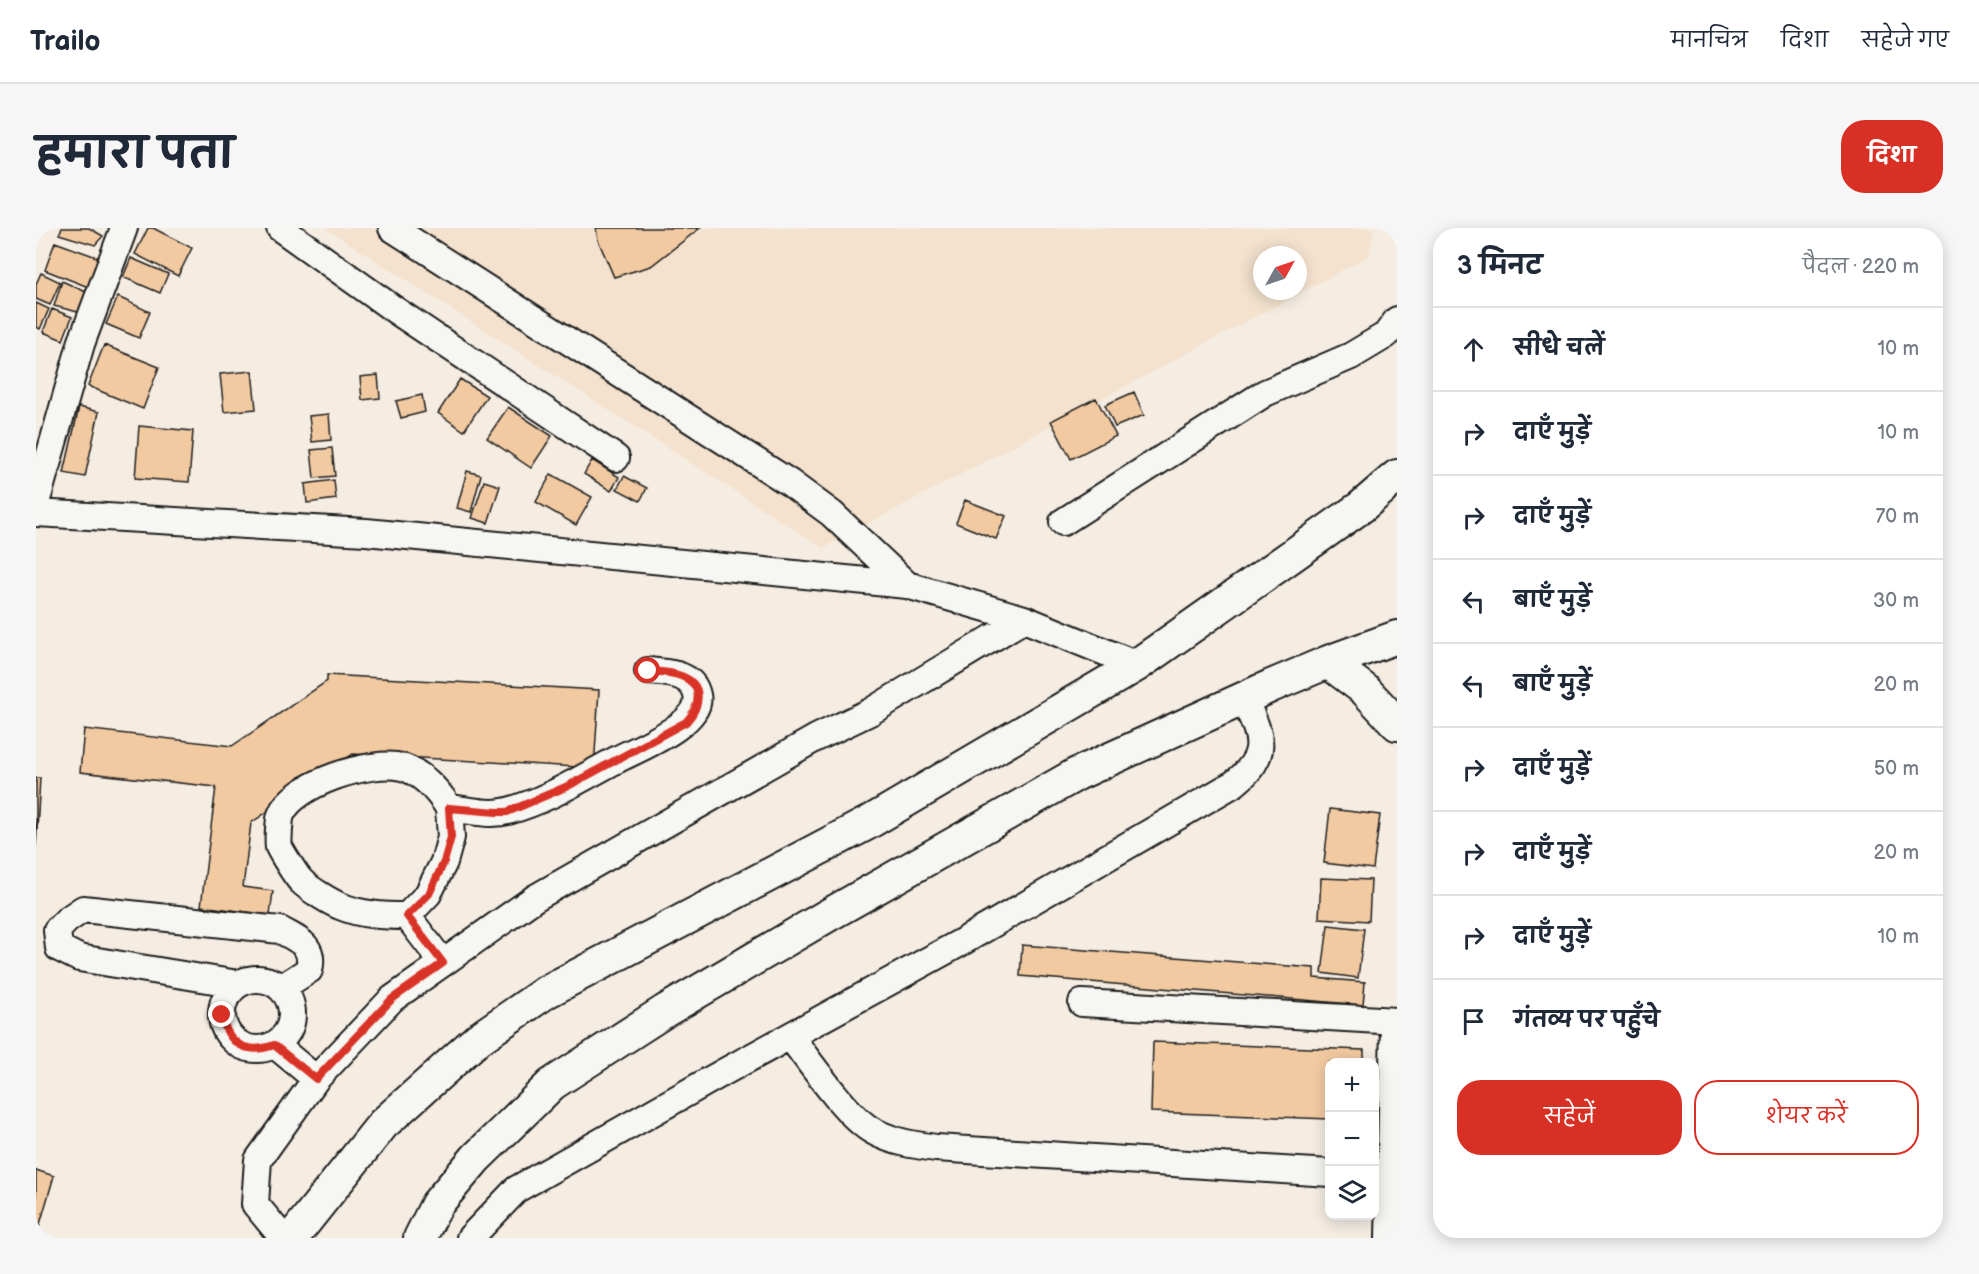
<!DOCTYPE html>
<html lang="hi">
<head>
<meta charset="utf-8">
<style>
  body { margin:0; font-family:"Balsamiq Sans","Playpen Sans Deva",sans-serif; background:#f6f6f7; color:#1f2937 }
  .controls { position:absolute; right:18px; bottom:18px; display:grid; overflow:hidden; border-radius:12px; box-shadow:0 3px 15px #0003 }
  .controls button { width:54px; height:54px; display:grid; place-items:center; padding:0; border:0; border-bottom:2px solid #e0e1e3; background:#fff; color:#1f2937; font:30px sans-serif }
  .compass { position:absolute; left:1217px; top:18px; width:54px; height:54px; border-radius:50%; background:#fff; box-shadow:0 3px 15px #0003; rotate:50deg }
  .stop { position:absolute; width:18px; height:18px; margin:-14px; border:4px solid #d93025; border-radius:50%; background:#fff }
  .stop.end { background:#d93025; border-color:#fff; box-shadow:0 2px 6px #0008 }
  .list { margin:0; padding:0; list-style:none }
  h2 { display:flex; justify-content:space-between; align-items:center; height:78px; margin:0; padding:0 24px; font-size:26px }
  h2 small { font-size:20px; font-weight:400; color:#747a83 }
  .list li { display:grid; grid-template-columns:39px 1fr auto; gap:18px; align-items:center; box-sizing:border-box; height:84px; padding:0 24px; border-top:2px solid #e0e1e3 }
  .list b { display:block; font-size:22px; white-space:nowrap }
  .list em { font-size:20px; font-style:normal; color:#747a83 }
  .actions { display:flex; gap:12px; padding:18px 24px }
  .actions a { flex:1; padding:14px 0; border:2px solid #d93025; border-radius:24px; text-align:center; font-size:21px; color:#d93025 }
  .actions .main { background:#d93025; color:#fff }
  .icon { flex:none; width:33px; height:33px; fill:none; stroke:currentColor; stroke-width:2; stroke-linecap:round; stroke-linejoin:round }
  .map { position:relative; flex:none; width:1361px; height:1010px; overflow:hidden; border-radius:24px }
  header { display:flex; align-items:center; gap:36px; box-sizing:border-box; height:84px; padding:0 30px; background:#fff; border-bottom:2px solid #e0e1e3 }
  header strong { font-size:28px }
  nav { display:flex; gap:33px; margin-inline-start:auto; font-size:21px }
  .intro { display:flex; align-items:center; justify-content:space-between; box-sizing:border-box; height:144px; padding:0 36px }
  h1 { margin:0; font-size:42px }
  .button { padding:15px 27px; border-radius:24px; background:#d93025; color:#fff; font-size:21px; font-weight:700 }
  main { display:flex; gap:36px; padding:0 36px }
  aside { flex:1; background:#fff; border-radius:24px; box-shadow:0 3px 15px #0003 }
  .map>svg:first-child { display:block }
  .built { fill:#f4e2ce; fill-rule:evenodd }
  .building { fill:#f2caa1; stroke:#1c1c1c; stroke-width:1.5 }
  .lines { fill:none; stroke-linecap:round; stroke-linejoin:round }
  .minor-casing { stroke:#1c1c1c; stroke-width:30 }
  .major-casing { stroke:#1c1c1c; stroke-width:36 }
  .minor { stroke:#f6f6f2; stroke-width:26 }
  .major { stroke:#f6f6f2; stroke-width:32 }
  .route { stroke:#d93025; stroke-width:8 }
</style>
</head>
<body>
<header>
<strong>Trailo</strong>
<nav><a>मानचित्र</a><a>दिशा</a><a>सहेजे गए</a></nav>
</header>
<div class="intro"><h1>हमारा पता</h1><a class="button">दिशा</a></div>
<main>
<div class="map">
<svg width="1361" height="1010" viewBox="0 0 1361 1010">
  <rect width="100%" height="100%" fill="#f5ede2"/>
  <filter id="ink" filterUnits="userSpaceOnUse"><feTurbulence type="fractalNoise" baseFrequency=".0167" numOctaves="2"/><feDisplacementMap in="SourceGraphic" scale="12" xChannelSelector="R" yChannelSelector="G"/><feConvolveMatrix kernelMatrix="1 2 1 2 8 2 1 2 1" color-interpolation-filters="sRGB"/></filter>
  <g filter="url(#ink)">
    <path class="built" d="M289,0H1338L1333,28L787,320ZM1226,27H1262V63H1226Z"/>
    <path class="building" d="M26,0H53L67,8L59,17L23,6Z
      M112,0H117L156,20L142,48L99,26Z
      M560,0H664L615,38L578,49L562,12Z
      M19,14L66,31L55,60L9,42Z
      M95,30L132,46L124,65L87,49Z
      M5,45L24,54L14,77L0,71V56Z
      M26,53L50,64L46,85L18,78Z
      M82,69L114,84L103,110L70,96Z
      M0,75L13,81L4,101L0,99Z
      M16,81L36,89L27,112L7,104Z
      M68,117L123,139L107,181L52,158Z
      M216,143L220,181L188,184L184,146Z
      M342,147L344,170L326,172L324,149Z
      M424,151L451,168L428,203L402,185Z
      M1098,164L1108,187L1079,199L1069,177Z
      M386,167L389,184L365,190L360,173Z
      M1060,170L1080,208L1035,231L1015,193Z
      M43,179L63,184L49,249L28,245Z
      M472,179L516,208L495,240L451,210Z
      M293,186L295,212L276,214L273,188Z
      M103,198L157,203L153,254L99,250Z
      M296,220L299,248L278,250L275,222Z
      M556,232L583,249L575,263L548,246Z
      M431,243L445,247L435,284L421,280Z
      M515,246L556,269L540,297L500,274Z
      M588,248L611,260L604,273L581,261Z
      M298,252L300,271L271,275L269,256Z
      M448,253L464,258L452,295L436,290Z
      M929,272L970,288L960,311L920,295Z
      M291,447L563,462L558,540L317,526L215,595L207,659L237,663L234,687L165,678L180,559L44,544L48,501L196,518L291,453Z
      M0,550H4L0,619Z
      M1294,581L1344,587L1337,641L1288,635Z
      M1285,650L1335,652L1333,693L1283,690Z
      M1292,697L1328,701L1322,750L1286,745Z
      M986,717L1278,740V750L1329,754L1327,777L984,748Z
      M1117,814L1328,822V834H1294V891L1115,884Z
      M0,942L18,948L0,1010Z"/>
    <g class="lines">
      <g class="minor-casing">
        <path id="minor" d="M244,0L359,82L580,230
          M356,0L754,255L796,286L871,357
          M0,275L45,116L88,0
          M0,285L330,304L871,357L988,391L1101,437
          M1027,294L1229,165L1315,128L1350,107L1361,92
          M371,688L392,666L408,634L415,609L413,580
          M407,735L371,688C348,688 325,687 304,678C294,674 273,661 265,653C260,648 246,625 243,619C242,615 243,591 245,587C256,556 336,531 366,539C387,545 402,563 413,580C431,582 454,588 472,583C510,573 546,550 580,532C601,521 668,495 661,467C656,444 630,445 612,443
          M186 786a35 35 0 1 1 70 0a35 35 0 1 1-70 0Z
          M202,756L43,730L23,720L21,702L31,692L47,681L244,702C263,712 279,718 273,742L245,760
          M1046,775L1361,793
          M754,808C773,833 812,890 837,903C857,914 878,917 900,920L1294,945
          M239,817L280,851
          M247,1010L219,976L222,932L280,851L356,771L499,670L780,510L834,484L988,391
          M434,1010L481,961L688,844L924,715L1199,555C1235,525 1225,509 1208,471"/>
      </g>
      <g class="major-casing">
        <path id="major" d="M1292,434L1329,462L1361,496
          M256,1010L347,896L442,811L510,764L832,595L1101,437L1325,279L1361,248
          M384,1010L401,976L440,930L516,856L629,783L789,689L1041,546L1235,458L1292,434L1361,409
          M1356,1010L1361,798"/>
      </g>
      <use href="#minor" class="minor"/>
      <use href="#major" class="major"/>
    </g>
  </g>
  <g class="lines" filter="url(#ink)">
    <path class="route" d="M186,787C191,816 210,827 238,817L280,851L356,771L407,735L371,688L393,666L408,634L415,609L413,580L461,584H471L483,579L532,558L650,494C664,479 669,457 645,448C635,444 623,444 612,443"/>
  </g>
</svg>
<div class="controls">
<button>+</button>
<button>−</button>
<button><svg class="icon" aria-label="layers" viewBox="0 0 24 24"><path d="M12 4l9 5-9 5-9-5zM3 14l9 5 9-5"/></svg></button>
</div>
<svg class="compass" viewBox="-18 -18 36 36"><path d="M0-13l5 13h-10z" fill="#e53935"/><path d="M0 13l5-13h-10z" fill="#747a83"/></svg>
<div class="stop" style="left:612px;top:443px"></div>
<div class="stop end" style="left:186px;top:787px"></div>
</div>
<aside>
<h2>3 मिनट<small>पैदल · 220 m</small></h2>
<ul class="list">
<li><svg class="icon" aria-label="ahead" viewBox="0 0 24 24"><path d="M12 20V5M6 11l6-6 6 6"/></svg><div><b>सीधे चलें</b></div><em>10 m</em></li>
<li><svg class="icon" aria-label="right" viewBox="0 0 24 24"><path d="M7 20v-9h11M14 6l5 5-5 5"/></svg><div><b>दाएँ मुड़ें</b></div><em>10 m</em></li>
<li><svg class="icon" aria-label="right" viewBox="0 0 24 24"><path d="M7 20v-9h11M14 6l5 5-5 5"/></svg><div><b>दाएँ मुड़ें</b></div><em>70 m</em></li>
<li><svg class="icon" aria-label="left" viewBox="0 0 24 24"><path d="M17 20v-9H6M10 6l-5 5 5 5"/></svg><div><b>बाएँ मुड़ें</b></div><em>30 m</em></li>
<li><svg class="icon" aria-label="left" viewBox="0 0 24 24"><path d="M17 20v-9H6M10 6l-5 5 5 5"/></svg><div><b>बाएँ मुड़ें</b></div><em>20 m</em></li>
<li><svg class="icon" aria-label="right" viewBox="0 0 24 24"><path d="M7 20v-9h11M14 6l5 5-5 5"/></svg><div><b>दाएँ मुड़ें</b></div><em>50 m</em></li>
<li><svg class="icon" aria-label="right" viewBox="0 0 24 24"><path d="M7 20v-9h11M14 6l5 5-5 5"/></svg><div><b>दाएँ मुड़ें</b></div><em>20 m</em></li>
<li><svg class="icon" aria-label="right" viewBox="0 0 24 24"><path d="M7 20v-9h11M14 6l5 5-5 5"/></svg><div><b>दाएँ मुड़ें</b></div><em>10 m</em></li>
<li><svg class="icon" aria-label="arrive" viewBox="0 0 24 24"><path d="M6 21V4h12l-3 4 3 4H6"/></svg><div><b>गंतव्य पर पहुँचे</b></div></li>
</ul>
<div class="actions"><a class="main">सहेजें</a><a>शेयर करें</a></div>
</aside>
</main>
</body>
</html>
